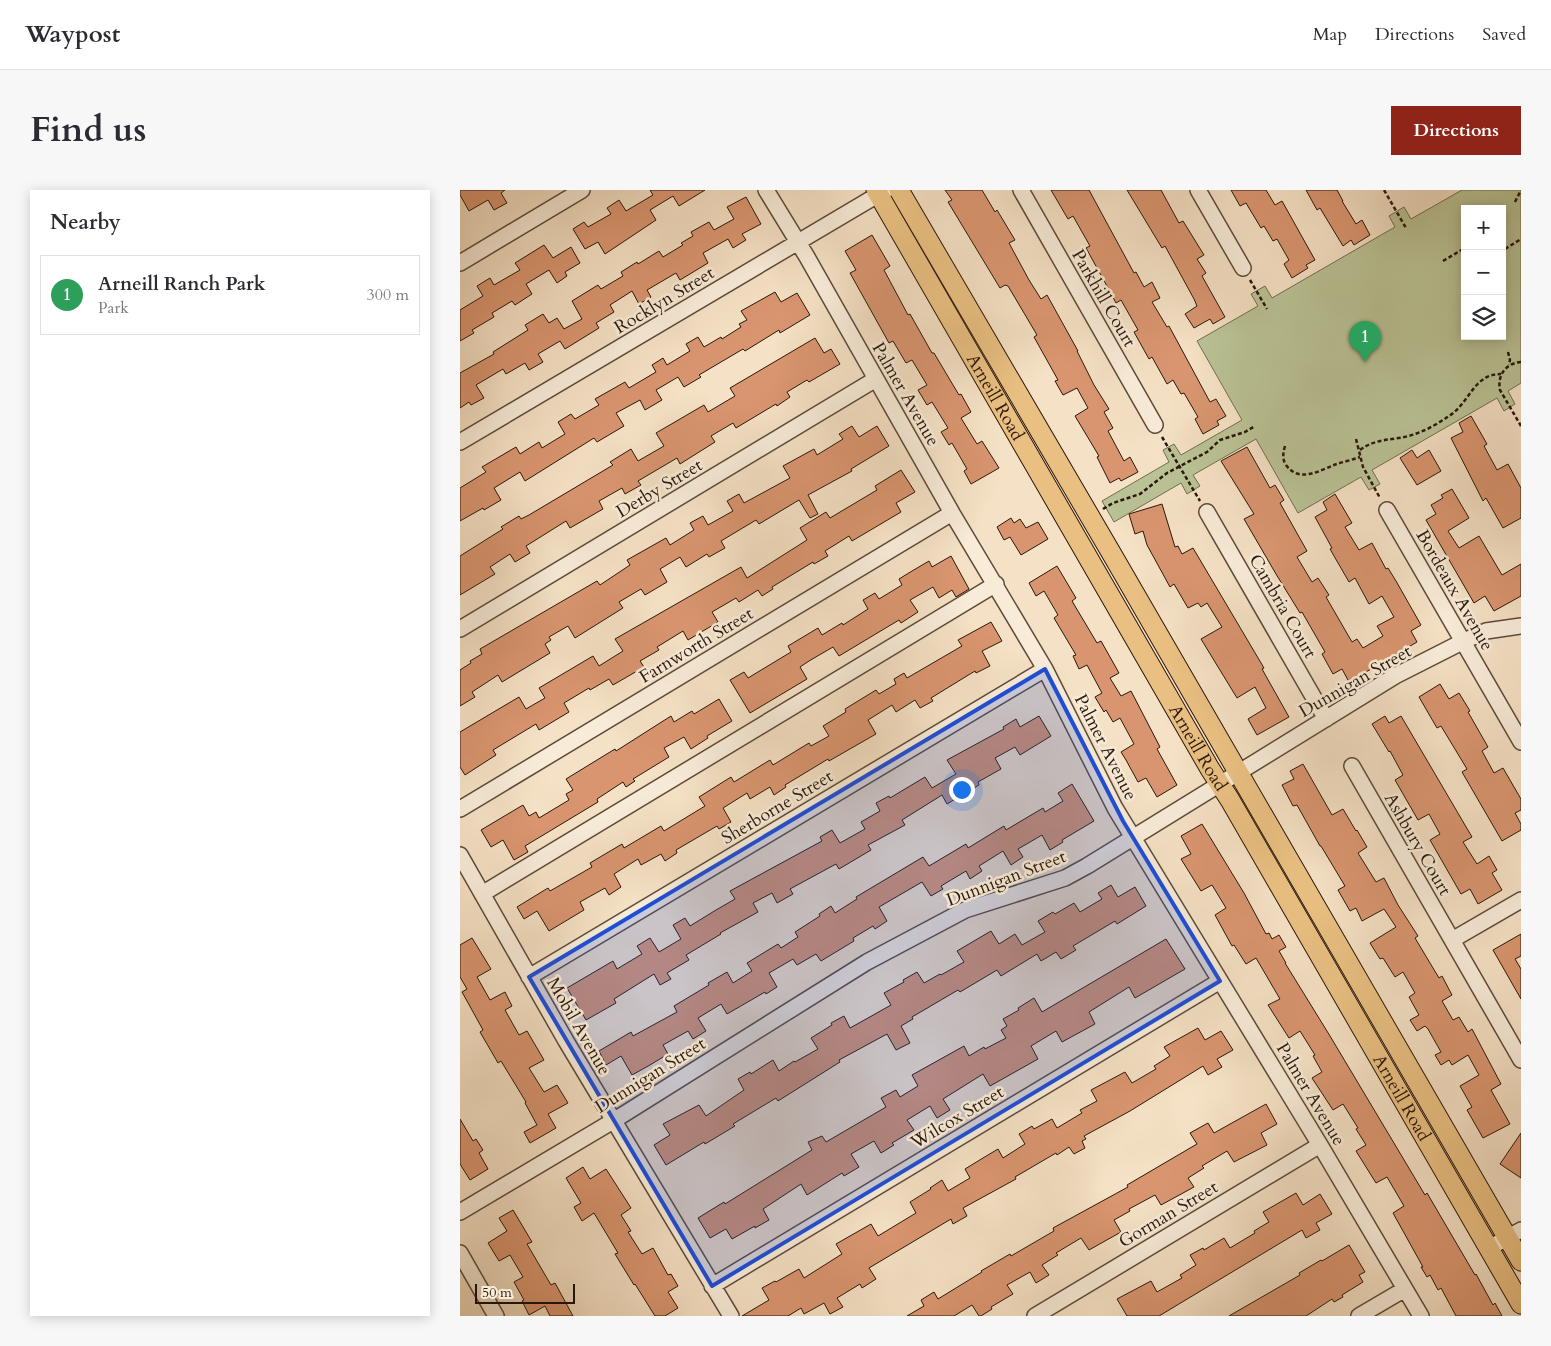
<!DOCTYPE html>
<html lang="en">
<head>
<meta charset="utf-8">
<style>
  body { margin:0; font-family:Cardo,serif; background:#f7f7f7; color:#2b2b33 }
  .controls { position:absolute; right:15px; top:15px; display:grid; overflow:hidden; border-radius:0px; box-shadow:0 2px 12px #0003 }
  .controls button { width:45px; height:45px; display:grid; place-items:center; padding:0; border:0; border-bottom:1px solid #e1e1e2; background:#fff; color:#2b2b33; font:25px sans-serif }
  .scale { position:absolute; left:15px; bottom:12px; width:100px; box-sizing:border-box; padding-left:5px; border:2px solid #2a170a; border-top:0; font-size:14px; line-height:18px; white-space:nowrap; color:#2a170a; -webkit-text-stroke:4px #f8ecd9; paint-order:stroke }
  .you { position:absolute; left:501px; top:599px; width:18px; height:18px; margin:-12px; border:4px solid #fff; border-radius:50%; background:#1a73e8; box-shadow:0 0 0 8px #1a73e833 }
  .badge { display:grid; place-items:center; width:32px; height:32px; border-radius:50%; background:#8f2418; color:#fff; font-size:16px; font-weight:700 }
  .pin { position:absolute; translate:-50% -41px; filter:drop-shadow(0 1px 2px #0008) }
  .pin::after { content:''; position:absolute; top:26px; width:18px; height:15px; background:inherit; clip-path:polygon(0 0,100% 0,50% 100%) }
  .list { margin:0; padding:0; list-style:none }
  h2 { display:flex; justify-content:space-between; align-items:center; height:65px; margin:0; padding:0 20px; font-size:21px }
  h2 small { font-size:16px; font-weight:400; color:#7c7c81 }
  .list li { display:grid; grid-template-columns:32px 1fr auto; gap:15px; align-items:center; box-sizing:border-box; height:80px; margin:0 10px 10px; padding:0 10px; border:1px solid #e1e1e2; border-radius:0px }
  .list b { display:block; font-size:19px; white-space:nowrap }
  .list p { margin:0; font-size:16px; white-space:nowrap; color:#7c7c81 }
  .list em { font-size:16px; font-style:normal; color:#7c7c81 }
  .icon { flex:none; width:28px; height:28px; fill:none; stroke:currentColor; stroke-width:2; stroke-linecap:round; stroke-linejoin:round }
  .map { position:relative; flex:none; width:1061px; height:1126px; overflow:hidden; border-radius:0px }
  header { display:flex; align-items:center; gap:30px; box-sizing:border-box; height:70px; padding:0 25px; background:#fff; border-bottom:1px solid #e1e1e2 }
  header strong { font-size:24px }
  nav { display:flex; gap:28px; margin-inline-start:auto; font-size:18px }
  .intro { display:flex; align-items:center; justify-content:space-between; box-sizing:border-box; height:120px; padding:0 30px }
  h1 { margin:0; font-size:35px }
  .button { padding:12px 22px; border-radius:0px; background:#8f2418; color:#fff; font-size:18px; font-weight:700 }
  main { display:flex; gap:30px; padding:0 30px }
  aside { flex:1; background:#fff; border-radius:0px; box-shadow:0 2px 12px #0003 }
  .map>svg:first-child { display:block }
  .green { fill:#bac396; stroke:#726d50; fill-rule:evenodd }
  .building { fill:#d9956f; stroke:#2a170a }
  .lines { fill:none; stroke-linecap:round; stroke-linejoin:round }
  .minor-casing { stroke:#5d4a39; stroke-width:18 }
  .major-casing { stroke:#2a170a; stroke-width:21 }
  .path { stroke:#2a170a; stroke-width:2.5; stroke-dasharray:4 2.5; stroke-linecap:butt }
  .minor { stroke:#f8ecd9; stroke-width:15 }
  .major { stroke:#eac082; stroke-width:19 }
  .marked { fill:#1d4ed8; fill-opacity:0.2; stroke:#1d4ed8; stroke-width:4; stroke-linejoin:round }
  .labels { text-anchor:middle; stroke-width:5; stroke-linejoin:round; paint-order:stroke }
  .street-label { font-size:18px; fill:#2a170a; stroke:#f8ecd9 }
</style>
</head>
<body>
<header>
<strong>Waypost</strong>
<nav><a>Map</a><a>Directions</a><a>Saved</a></nav>
</header>
<div class="intro"><h1>Find us</h1><a class="button">Directions</a></div>
<main>
<aside>
<h2>Nearby<small></small></h2>
<ul class="list">
<li><span class="badge" style="background:#2e9e5b">1</span><div><b>Arneill Ranch Park</b><p>Park</p></div><em>300 m</em></li>
</ul>
</aside>
<div class="map">
<svg width="1061" height="1126" viewBox="0 0 1061 1126">
  <rect width="100%" height="100%" fill="#f5e1c5"/>
  <filter id="stains"><feTurbulence type="fractalNoise" baseFrequency=".004" numOctaves="4"/><feColorMatrix values="0 0 0 0 .2 0 0 0 0 .09 0 0 0 0 .02 0 0 0 .5 -.17"/></filter>
  <radialGradient id="worn" r=".72"><stop offset=".6" stop-color="#630" stop-opacity="0"/><stop offset="1" stop-color="#630" stop-opacity=".3"/></radialGradient>
  <path class="green" d="M1002,0H1061V193L1048,201L1055,214L1044,221L1037,208L912,280L920,294L909,300L901,287L838,323L796,249L733,285L740,296L727,304L721,293L654,332L642,311L709,272L703,260L714,254L721,265L782,230L737,151L798,116L791,104L805,96L812,108L935,37L929,26L944,17L951,29ZM1005,19H1042V146H1005Z"/>
  <path class="building" d="M0,0H45L41,3L47,13L34,20L28,10L9,21L0,5Z
    M190,0H245L219,16L213,6L190,20L196,30L145,64L138,52L125,59L113,39L124,32L128,37L151,24L147,18L159,10L166,21L193,5Z
    M485,0H522L535,22L537,20L555,50L549,53L569,90L581,109L587,105L618,161H617L634,195L649,219L644,222L653,238L648,241L664,271L670,267L678,282L661,291L659,288L650,293L637,267L639,266L615,226L628,218L617,198L603,205L595,191L598,190L574,147L577,145L548,96L545,95L540,98L488,12L492,10Z
    M591,0H629L674,83L676,82L684,97L692,92L700,108L692,112L707,137L709,136L750,212L756,209L766,226L757,231L759,235L743,244L735,229L738,227L724,203L721,204L713,190L707,194L692,167L689,169L674,142L678,140L661,110L656,113L648,98L626,58L630,56L613,26L608,29Z
    M667,0H701L719,33L723,31L744,65L737,69L746,83L742,86L765,127L753,134L750,129L734,138L725,124L737,116L734,109L705,56L702,58Z
    M771,0H806L815,15L822,11L855,70L846,75L848,78L832,88L824,74L829,70L817,49L813,51L804,36L801,38L786,13L780,16Z
    M846,0H877L883,11H882L896,34L902,30L910,45L894,55L891,50L883,56L860,18L857,20Z
    M286,7L301,34L282,44L286,50L273,58L268,49L243,63L248,73L220,90L216,83L187,100L191,107L179,114L172,101L150,115L154,122L136,133L139,138L105,159L100,151L78,164L83,172L69,180L65,173L46,184L43,179L16,195L24,208L11,215L9,212L0,218V183L34,164L33,162L68,140L65,135L83,124L89,133L97,128L104,139L122,129L112,111L138,95L141,99L163,86L161,82L177,72L178,74L199,61L203,67L223,55L221,53L233,46L231,42L249,32L254,40L274,29L267,17Z
    M412,45L430,76L424,80L448,125L450,124L472,163H474L499,205L501,204L511,222L501,228L517,254L522,251L539,278L511,294L504,281L507,279L492,253L489,255L481,242L488,238L472,212L467,215L458,200L467,195L452,170L446,173L433,151L429,153L390,83L396,80L385,61Z
    M84,55L93,68L111,57L120,73L105,82L107,86L97,93L89,80L66,94L72,104L55,115L52,111L32,123L34,127L12,140L14,143L0,151V120L23,106L17,96L30,88L34,95L60,80L55,73Z
    M315,102L321,112L337,103L350,125L320,143L319,140L285,161L283,159L239,185L241,187L224,197L218,187L196,200L202,210L185,220L180,210L156,223L164,236L137,252L134,248L65,291L60,282L34,298L41,310L24,320L23,318L0,331V298L26,282L22,277L56,257L60,264L79,252L82,258L105,244L98,232L111,224L115,229L139,215L135,209L165,192L169,198L196,182L192,175L203,168L207,175L230,161L226,154L238,147L244,157L261,147L262,149L281,137L279,134L287,130L281,121Z
    M355,148L364,163L371,159L380,174L349,192L347,190L327,202L330,207L317,216L316,214L276,238L273,233L251,246L255,252L220,274L217,268L178,291L181,295L165,304L162,298L139,311L143,319L110,338L106,331L66,356L70,363L55,372L50,364L30,377L35,384L0,405V366L43,339L41,337L59,326L61,329L69,325L153,275L150,272L171,259L178,271L204,256L196,243L244,215L248,222L275,206L270,198Z
    M1011,226L1027,254L1024,256L1037,280L1048,274L1061,298V328L1043,338L1026,308L1023,311L991,248L1003,242L999,233Z
    M392,236L399,247L417,236L429,256L391,279L392,281L348,305L358,324L350,328L339,310L299,334L296,330L261,351L265,358L249,367L247,364L226,377L220,367L200,379L207,392L185,405L181,399L159,412L163,418L115,448L108,436L89,447L91,450L85,454L90,463L42,492L38,485L12,502L15,507L0,516V480L11,473L10,471L22,464L20,459L137,391L140,395L170,375L167,370L206,348L210,355L234,340L230,333L243,326L248,335L273,321L267,311L279,304L284,313L330,288L323,276L354,259L357,265L383,249L379,244Z
    M787,257L810,298L815,295L824,310L820,313L847,361L837,367L852,392L858,388L869,405L866,407L892,452L897,449L903,458L923,446L917,436L934,427L922,406L909,414L895,388L889,392L870,359L872,358L855,327L867,320L863,312L875,304L892,333L885,337L899,360L912,353L926,379L928,378L936,391L961,435L951,441L957,452L889,492L882,479L873,484L862,464L865,462L842,422L840,423L816,384L784,329L794,324L761,271Z
    M952,260L957,268L969,260L981,281L957,295L940,268Z
    M441,280L455,302L436,313L441,322L392,351L389,346L365,361L368,366L354,374L353,372L312,397L313,399L302,406L298,400L279,412L276,408L252,422L258,432L228,450L223,441L197,457L199,460L180,471L184,477L153,495L149,489L130,500L129,498L104,513L109,522L79,540L76,534L33,560L36,565L5,585L0,577V542L59,507L66,519L85,508L79,498L133,466L139,476L163,461L155,449L281,377L287,388L347,350L340,338L366,322L370,328L417,300L415,296Z
    M992,299L1009,328L988,341L999,358L1019,346L1042,385L1061,374V406L1034,421L1025,406L1014,413L966,330L976,324L971,315L983,308L981,305Z
    M702,314L715,357L718,356L722,364L733,358L804,478L802,479L829,527L797,545L788,529L806,518L795,497L777,508L741,449L762,437L747,413L741,417L738,413L728,418L714,394L710,397L687,355L683,341L675,344L669,324Z
    M551,328L554,333L560,329L566,338L578,332L588,349L561,365L550,347L544,350L537,337Z
    M491,366L509,399L496,407L492,400L479,408L473,397L450,410L458,422L441,433L439,430L379,466L373,457L349,471L340,477L347,489L290,523L270,490L284,482L288,488L331,462L328,456L358,438L362,445L382,433L383,435L408,419L403,410L415,403L419,409L442,395L439,389L452,381L469,371L472,377Z
    M597,376L616,408L612,411L637,453L641,451L659,483L650,488L661,506L671,501L700,557L697,559L717,595L697,607L686,588L678,592L666,570L661,562L674,554L660,528L653,532L646,520L644,522L635,507L642,503L627,475L619,479L613,466L616,465L594,428L598,425L584,401L576,406L569,393Z
    M531,432L542,451L522,461L530,476L516,483L515,481L471,508L473,511L460,518L455,510L436,522L432,515L408,530L416,544L369,571L368,569L325,595L326,597L314,605L310,597L290,609L287,603L263,618L271,632L259,639L257,636L216,660L217,663L205,671L201,664L181,675L178,669L154,684L161,697L149,705L145,698L120,712L124,720L89,741L77,721L64,729L57,717L88,698L90,701L132,677L130,673L162,654L164,658L201,636L204,641L245,616L239,607L271,587L274,592L310,570L313,575L349,553L351,556L369,546L363,536L386,522L385,519L416,500L419,504L436,494L434,489L444,483L447,488L502,456L498,450Z
    M980,494L989,509L999,503L1010,521L1008,522L1028,557L1022,561L1034,583L1043,578L1061,609V620L1055,623L1061,634V640L1042,651L1002,582L1007,579L981,536L977,538L959,507Z
    M259,509L272,531L247,546L248,548L231,559L224,547L204,558L209,567L173,589L175,591L166,597L163,592L137,609L138,612L65,656L68,662L54,670L43,650L31,657L21,640L63,615L69,626L76,622L79,628L109,610L106,604L113,600L106,589L155,559L156,561L211,526L214,532L232,521L234,524Z
    M579,526L591,546L560,565L555,557L535,568L541,579L518,592L519,595L487,614L482,605L442,630L445,635L408,655L411,660L379,679L376,674L330,699L333,704L317,713L312,703L293,713L298,722L260,743L261,744L226,765L229,770L207,783L211,789L200,795L194,784L154,809L156,813L126,830L107,798L153,771L157,779L182,764L177,756L190,748L199,762L221,749L213,735L225,728L230,736L256,720L275,709L270,701L362,651L360,647L372,640L380,653L405,639L401,632L420,621L416,613L429,606L430,608L465,587L472,598L496,584L487,570L544,539L543,537L556,529L560,537Z
    M925,526L929,533L941,526L1012,647L1003,652L1017,674L1029,666L1037,680L1032,683L1042,700L1018,714L1010,699L1001,704L970,650L980,644L969,624L958,630L935,590L943,585L930,561L929,562L912,534Z
    M843,574L872,625L883,619L896,641L897,640L907,657L898,663L916,692L924,688L938,715L958,746L955,748L979,788L982,786L992,805L982,811L993,830L999,827L1008,842L1012,839L1041,894L1031,900L1050,934L1023,948L1007,920L1012,917L1000,896L1019,885L1008,865L992,875L989,870L981,875L975,865L981,862L968,839L965,836L957,841L950,830L959,825L949,807L955,803L943,782L935,787L923,768L920,769L910,753L936,737L924,719L902,731L896,718L890,721L878,700L885,696L861,656H860L837,615L833,616L822,595L834,589L830,581Z
    M612,594L634,631L602,650L603,652L590,660L582,645L558,659L563,667L551,675L543,661L519,676L522,681L510,689L506,681L481,696L483,699L471,706L462,692L419,717L427,731L415,739L413,736L393,748L394,751L361,771L356,764L337,775L333,769L309,783L317,797L306,804L305,802L267,824L261,814L238,828L246,841L233,849L228,841L203,855L208,864L190,875L172,885L161,866L146,875L139,861L171,842L173,846L217,822L214,816L249,795L248,793L267,782L273,793L292,781L287,773L318,754L321,758L338,747L335,742L360,726L359,724L371,716L375,723L397,709L396,707L463,667L469,676L506,654L508,658L544,636L546,640L583,618L585,622L603,611L598,603Z
    M742,634L784,703L806,744L809,743L812,749L819,745L826,757L819,761L826,773H825L870,846L965,1005L967,1003L1015,1085L1016,1084L1033,1115L1035,1113L1042,1126H996L981,1098L978,1100L970,1085L967,1087L961,1077H963L933,1023L944,1016L927,987L916,993L896,961L906,955L896,939L898,938L883,914L873,920L852,888L862,882L853,866L855,865L840,841L829,848L808,815L820,809L796,768L786,774L774,755L772,756L755,725L766,718L752,695L741,701L721,669L731,664L721,646Z
    M651,695L658,707L675,697L686,716L657,734L655,731L613,756L616,760L601,769L596,762L581,771L577,764L541,786L537,780L500,802L498,800L452,827L453,829L441,836L450,853L436,860L427,844L379,870L380,872L318,911L316,908L273,934L275,936L245,954L244,952L206,975L194,955L210,945L203,934L239,915L246,926L284,900L278,889L290,882L291,884L313,870L319,881L334,871L335,872L358,859L351,848L372,835L371,833L384,826L390,838L408,828L431,815L424,803L444,792L443,790L457,782L464,793L480,784L481,785L504,772L497,761L531,741L539,754L555,744L562,755L585,742L578,731L593,722L595,724L614,713L620,722L642,709L638,703Z
    M1061,744V766L1055,769L1061,779V809L1033,760Z
    M12,748L31,779L17,787L30,810L45,802L52,816L45,820L59,845L67,841L84,870L69,878L84,902L97,895L108,913L88,924L96,938L70,953L64,942L77,935L65,913L66,912L41,871L38,873L27,854L20,842L23,840L2,802L7,799L0,787V755Z
    M706,749L725,779L675,808L669,797L629,822L635,834L602,852L596,841L571,856L578,869L530,896L523,884L483,909L490,920L477,928L470,916L447,930L454,940L432,953L434,955L421,963L414,951L391,964L399,977L384,986L382,983L347,1005L341,994L303,1019L309,1030L295,1038V1036L272,1049L266,1039L250,1048L238,1028L264,1012L265,1014L352,960L348,952L362,946L366,952L426,917L421,908L436,900L440,907L458,896L452,885L504,856L509,866L524,857L525,859L546,848L541,840L547,836L543,829L559,820L558,818L574,808L582,822Z
    M738,838L745,850L761,841L773,860L757,869L762,877L748,885L743,876L670,921L624,946L626,949L622,951L625,958L614,964L609,957L597,965L596,963L555,987L556,989L503,1018L507,1026L493,1034L491,1029L409,1078L416,1089L402,1098L400,1094L377,1108L383,1117L370,1124L364,1113L344,1124L341,1118L328,1126H282L309,1110L302,1098L315,1091L316,1092L339,1079L344,1088L382,1064L376,1054L411,1034L418,1046L456,1023L450,1012L471,999L470,998L482,990L488,1001L510,988L505,979L523,968L538,959L543,968L565,954L559,944L572,936L574,939L592,929L597,938L622,923L620,920L637,911L631,900L665,882L672,893L696,879L694,876L710,866L704,857Z
    M806,914L817,934L801,943L807,955L774,972L767,961L742,976L744,978L728,988L734,997L701,1015L695,1005L669,1019L670,1021L654,1030L661,1042L629,1060L621,1048L596,1063L598,1065L582,1075L589,1085L576,1093L570,1082L547,1095L553,1104L531,1117L532,1119L521,1126H519L512,1115L494,1126H447L464,1116L461,1110L474,1102L478,1109L522,1082L521,1081L550,1064L551,1066L594,1041L593,1038L668,997L667,995L737,954L730,943L748,933L754,943Z
    M0,929L13,951L16,949L23,960L19,963L28,979L10,990L0,974Z
    M1061,943V988L1040,974Z
    M123,977L130,989L146,979L171,1018L161,1025L171,1041L168,1042L182,1064L193,1058L208,1085L211,1084L218,1096L208,1102L218,1118L205,1126H195L175,1094L174,1095L155,1064L158,1063L134,1023L122,1031L114,1017L121,1013L106,988Z
    M836,1003L843,1015L860,1004L872,1024L856,1033L860,1040L846,1048L842,1040L699,1126H667L657,1109L691,1091L697,1102L722,1088L720,1085L736,1075L730,1065L743,1058L744,1060L764,1048L770,1058L795,1043L794,1041L809,1032L803,1022Z
    M53,1020L72,1052L67,1054L91,1095L95,1093L113,1126H90L85,1116L69,1125L62,1111L64,1110L54,1092L63,1087L50,1065L39,1071L28,1053L47,1041L39,1028Z
    M889,1055L905,1082L899,1085L903,1092L882,1105L883,1107L874,1112L872,1109L846,1126H769L840,1085L839,1083L861,1070L862,1071Z"/>
  <g class="lines">
    <g class="minor-casing">
      <path id="minor" d="M306,0L347,67L492,323L585,479L655,618L860,955L961,1126
        M561,0L695,235
        M738,0L783,78
        M0,73L122,0
        M0,252L426,0
        M927,320L1061,552
        M747,322L866,529
        M0,439L416,189
        M892,576L1061,870
        M0,619L492,323
        M0,665L106,851L271,1126
        M22,704L536,394
        M992,750L1061,710
        M69,787L585,479
        M0,1022L153,931L407,772L505,720L605,688L627,676L935,486L1004,451L1026,441L1061,436
        M1029,1058L1061,1040
        M0,1063L36,1126
        M252,1096L760,791
        M575,1126L860,955
        M899,1126L945,1099"/>
    </g>
    <g class="major-casing">
      <g id="major">
        <path id="s1" d="M416,0L750,579L770,610L1061,1114"/>
        <path d="M439,0L653,366L1061,1071"/>
      </g>
    </g>
    <path class="path" d="M924,0L946,38
      M1055,12L1061,0
      M1045,59L1061,49
      M983,71L1003,59L1005,43
      M790,90L807,119
      M1048,162L1050,170L1049,175
      M1061,172C1046,173 1037,185 1040,200L1061,236
      M702,247L740,311
      M896,249L903,277L920,308
      M825,256C823,263 822,269 826,275C839,293 859,281 874,275C882,272 892,270 900,267
      M900,260C917,247 936,251 955,244C967,240 979,233 989,226C1010,213 1013,184 1041,184
      M643,319L653,313L680,304L707,283L747,262L760,250L785,242L795,236"/>
    <use href="#minor" class="minor"/>
    <use href="#major" class="major"/>
  </g>
  <path class="marked" d="M585,479L663,631L760,791L252,1096L69,787Z"/>
  <g class="labels">
    <g class="street-label">
      <text transform="translate(644 108) rotate(60)" y="6">Parkhill Court</text>
      <text transform="translate(204 110) rotate(-31)" y="6">Rocklyn Street</text>
      <text transform="translate(446 204) rotate(60)" y="6">Palmer Avenue</text>
      <text dy="6" stroke="none"><textPath href="#s1" startOffset="239">Arneill Road</textPath></text>
      <text transform="translate(199 298) rotate(-31)" y="6">Derby Street</text>
      <text transform="translate(995 400) rotate(60)" y="6">Bordeaux Avenue</text>
      <text transform="translate(823 416) rotate(60)" y="6">Cambria Court</text>
      <text transform="translate(236 455) rotate(-31)" y="6">Farnworth Street</text>
      <text transform="translate(895 491) rotate(-30)" y="6">Dunnigan Street</text>
      <text transform="translate(646 557) rotate(63)" y="6">Palmer Avenue</text>
      <text dy="6" stroke="none"><textPath href="#s1" startOffset="644">Arneill Road</textPath></text>
      <text transform="translate(317 617) rotate(-31)" y="6">Sherborne Street</text>
      <text transform="translate(958 654) rotate(60)" y="6">Ashbury Court</text>
      <text transform="translate(546 688) rotate(-21)" y="6">Dunnigan Street</text>
      <text transform="translate(119 836) rotate(60)" y="6">Mobil Avenue</text>
      <text transform="translate(190 885) rotate(-32)" y="6">Dunnigan Street</text>
      <text transform="translate(851 904) rotate(59)" y="6">Palmer Avenue</text>
      <text dy="6" stroke="none"><textPath href="#s1" startOffset="1049">Arneill Road</textPath></text>
      <text transform="translate(497 927) rotate(-31)" y="6">Wilcox Street</text>
      <text transform="translate(708 1024) rotate(-31)" y="6">Gorman Street</text>
    </g>
  </g>
  <rect width="100%" height="100%" filter="url(#stains)"/>
  <rect width="100%" height="100%" fill="url(#worn)"/>
</svg>
<div class="controls">
<button>+</button>
<button>−</button>
<button><svg class="icon" aria-label="layers" viewBox="0 0 24 24"><path d="M12 4l9 5-9 5-9-5zM3 14l9 5 9-5"/></svg></button>
</div>
<div class="scale">50 m</div>
<div class="you"></div>
<div class="pin badge" style="left:905px;top:172px;background:#2e9e5b">1</div>
</div>
</main>
</body>
</html>
